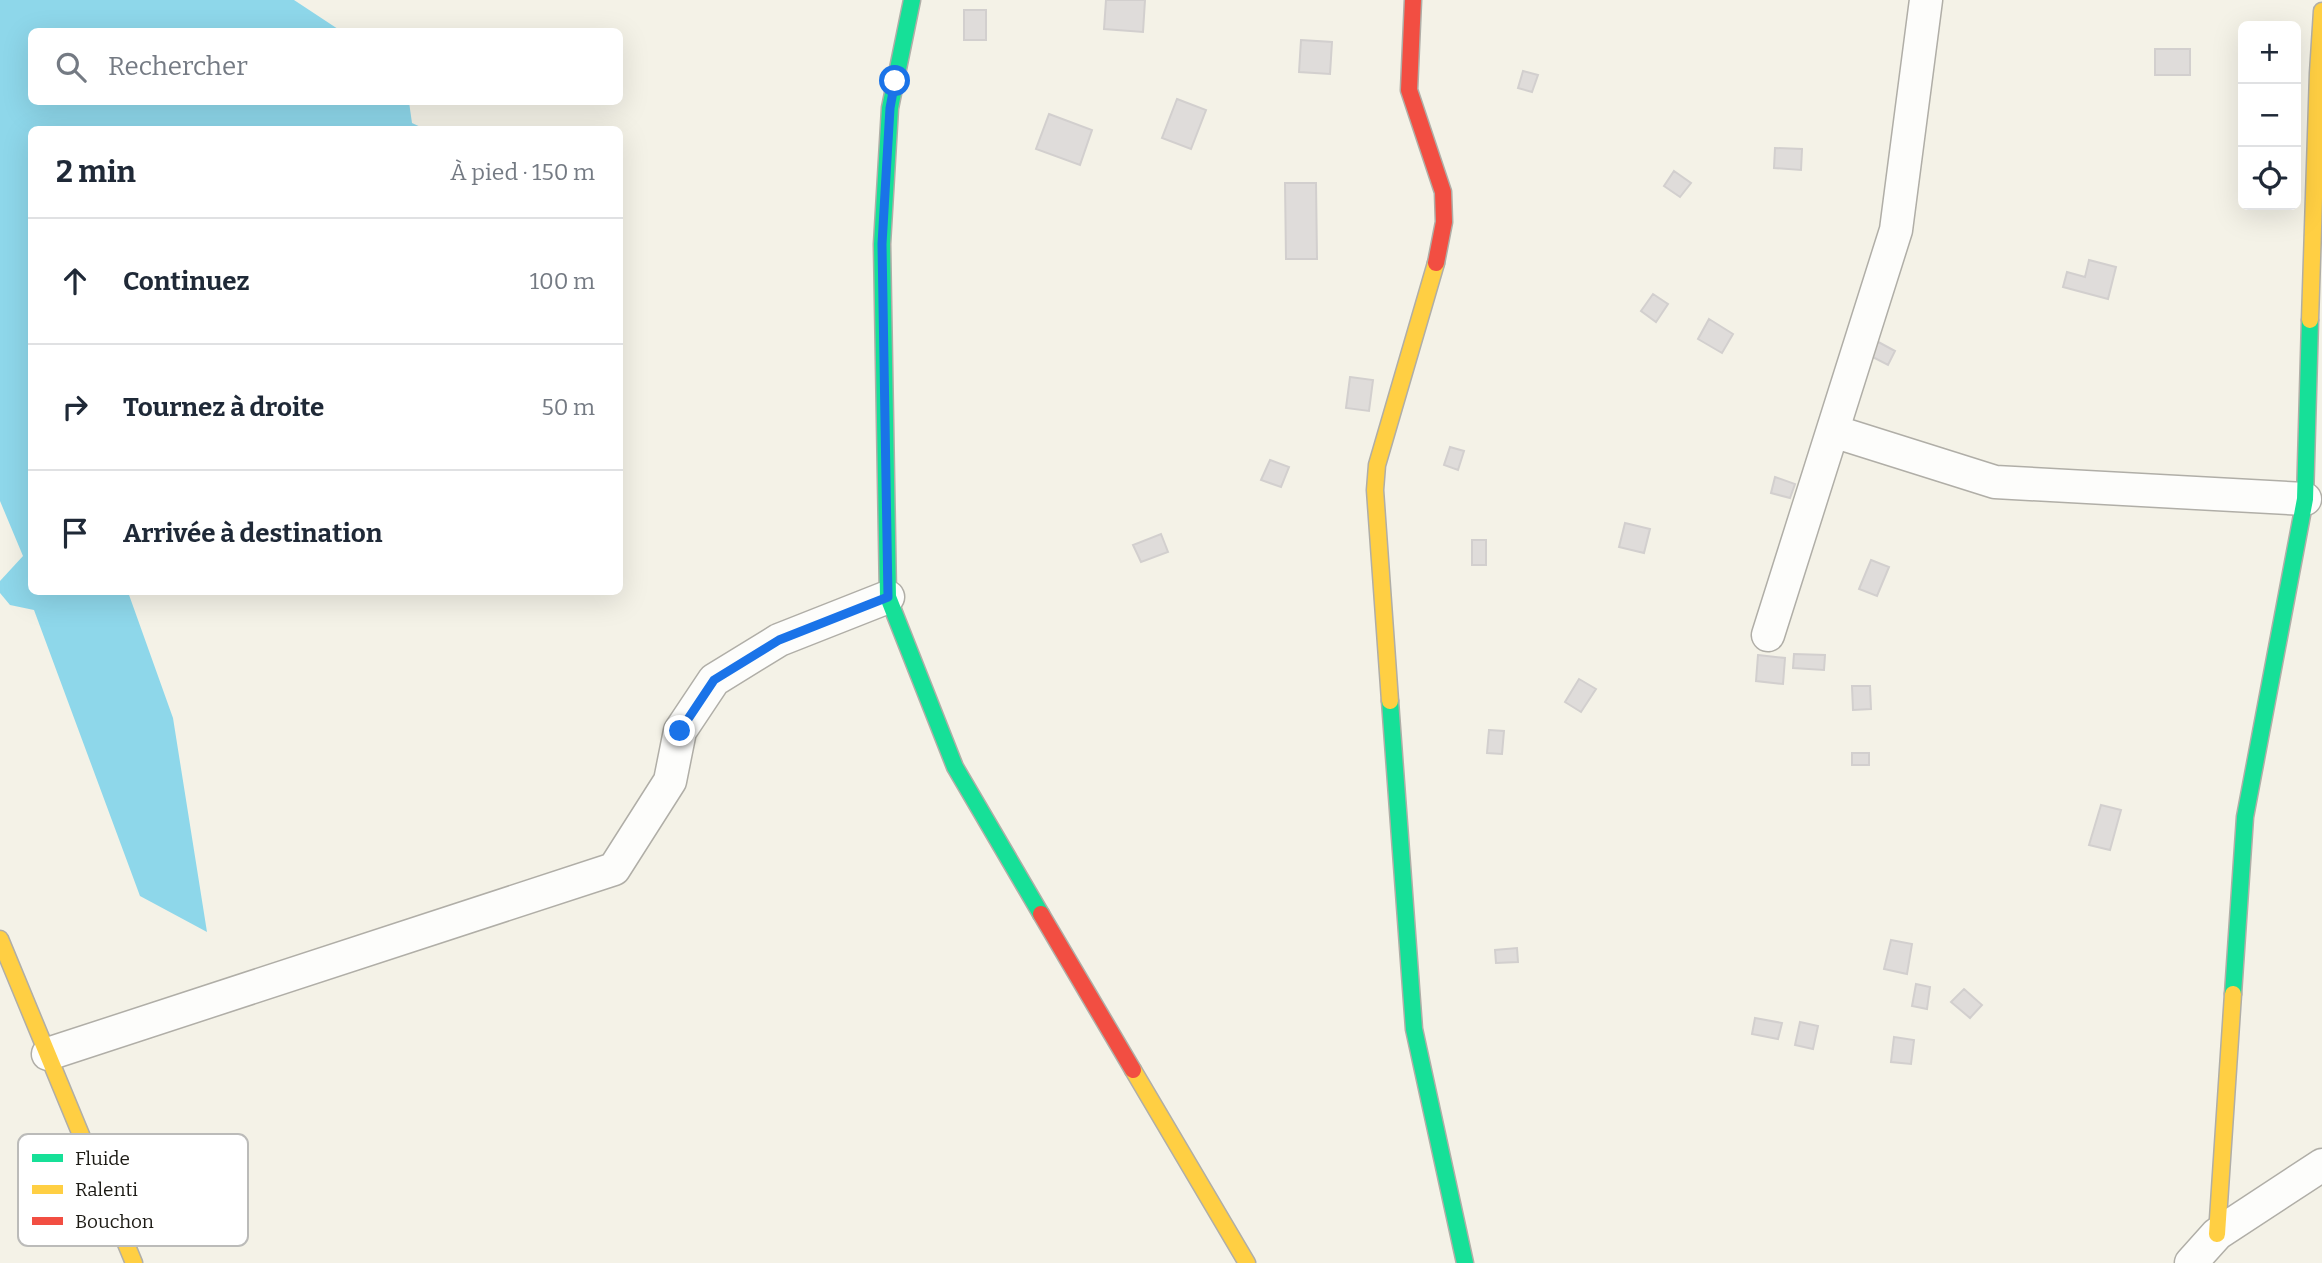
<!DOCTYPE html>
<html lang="fr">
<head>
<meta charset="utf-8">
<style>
  body { margin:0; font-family:Bitter,serif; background:#f6f6f7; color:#1f2937 }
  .controls { position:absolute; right:21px; top:21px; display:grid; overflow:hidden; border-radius:10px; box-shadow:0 7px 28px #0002 }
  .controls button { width:63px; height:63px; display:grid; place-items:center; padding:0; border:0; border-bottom:2px solid #e0e1e3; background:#fff; color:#1f2937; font:35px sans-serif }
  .stop { position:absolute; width:21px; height:21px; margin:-16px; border:5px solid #1a73e8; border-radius:50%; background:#fff }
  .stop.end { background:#1a73e8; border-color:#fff; box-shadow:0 2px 7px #0008 }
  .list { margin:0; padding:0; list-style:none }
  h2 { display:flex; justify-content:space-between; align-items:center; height:91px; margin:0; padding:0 28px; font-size:30px }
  h2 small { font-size:23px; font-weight:400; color:#747a83 }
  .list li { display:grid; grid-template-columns:46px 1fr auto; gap:21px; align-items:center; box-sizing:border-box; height:126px; padding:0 28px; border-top:2px solid #e0e1e3 }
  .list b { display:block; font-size:26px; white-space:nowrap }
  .list em { font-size:23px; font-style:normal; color:#747a83 }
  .icon { flex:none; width:38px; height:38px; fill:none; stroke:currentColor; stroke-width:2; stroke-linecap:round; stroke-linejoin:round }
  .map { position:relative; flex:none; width:2322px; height:1263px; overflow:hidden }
  .search { position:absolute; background:#fff; box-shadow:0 7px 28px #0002; left:28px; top:28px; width:595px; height:77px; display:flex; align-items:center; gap:18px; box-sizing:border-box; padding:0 24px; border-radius:10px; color:#747a83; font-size:26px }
  .panel { position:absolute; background:#fff; box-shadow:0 7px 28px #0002; left:28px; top:126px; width:595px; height:469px; border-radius:10px }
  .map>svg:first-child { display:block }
  .water { fill:#8ed7ea }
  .building { fill:#dfdcda; stroke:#d2cfce; stroke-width:2 }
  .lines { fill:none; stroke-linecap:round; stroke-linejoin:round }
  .street-casing { stroke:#b0aea7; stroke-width:35 }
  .fast-casing { stroke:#b0aea7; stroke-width:19 }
  .slow-casing { stroke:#b0aea7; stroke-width:19 }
  .jam-casing { stroke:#b0aea7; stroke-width:19 }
  .street { stroke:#fdfdfb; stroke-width:32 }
  .fast { stroke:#16e098; stroke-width:16 }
  .slow { stroke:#ffcf43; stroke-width:16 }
  .jam { stroke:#f24e42; stroke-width:16 }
  .route { stroke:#1a73e8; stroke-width:9 }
  .key { fill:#fff; stroke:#bbbbb9; stroke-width:2 }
  .key-label { font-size:19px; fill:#1d1b15 }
</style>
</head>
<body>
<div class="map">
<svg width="2322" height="1263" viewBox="0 0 2322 1263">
  <rect width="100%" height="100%" fill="#f4f2e7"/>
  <path class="water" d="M0,0H294L341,31L32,32V102H409L412,123L425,129L32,130V592H128L173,718L207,932L140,896L34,610L10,605L0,593V581L23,556L0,501Z"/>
  <path class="building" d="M1106,0H1145L1143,32L1104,29Z
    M964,10H986V40H964Z
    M1301,40L1332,42L1330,74L1299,72Z
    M2155,49H2190V75H2155Z
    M1523,71L1538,75L1532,92L1518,88Z
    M1177,99L1206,110L1191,149L1162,138Z
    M1049,114L1092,130L1080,165L1036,149Z
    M1775,148L1802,149L1801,170L1774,168Z
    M1674,171L1691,183L1680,197L1664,186Z
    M1285,183H1316L1317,259H1286Z
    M2089,260L2116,267L2108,299L2063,287L2067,272L2085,277Z
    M1653,294L1668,304L1656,322L1641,311Z
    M1709,319L1733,334L1722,353L1698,339Z
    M1871,338L1895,351L1888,365L1863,352Z
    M1350,377L1373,380L1369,411L1346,408Z
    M1450,447L1464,451L1458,470L1444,465Z
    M1270,460L1289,467L1281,487L1261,480Z
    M1775,477L1795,484L1790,498L1771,493Z
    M1625,523L1650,529L1644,553L1619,547Z
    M1161,534L1168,552L1141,562L1133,545Z
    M1472,540H1486V565H1472Z
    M1871,560L1889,567L1877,596L1859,589Z
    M1794,654L1825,655L1824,670L1793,668Z
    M1758,655L1785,658L1783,684L1756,681Z
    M1579,679L1596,689L1581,712L1565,702Z
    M1852,686H1870L1871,709L1853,710Z
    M1489,730L1504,731L1502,754L1487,753Z
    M1852,753H1869V765H1852Z
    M2101,805L2121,810L2110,850L2089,845Z
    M1891,940L1912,944L1907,974L1884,969Z
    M1517,948L1518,962L1496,963L1495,950Z
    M1916,984L1930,987L1927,1009L1912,1006Z
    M1964,989L1982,1005L1970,1018L1951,1002Z
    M1755,1018L1782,1023L1778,1039L1752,1034Z
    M1800,1022L1818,1026L1813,1049L1795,1045Z
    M1894,1037L1914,1040L1911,1064L1891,1062Z"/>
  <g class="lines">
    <g class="street-casing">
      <path id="street" d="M1833,431L1995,482L2305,499
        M1768,635L1896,230L1926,0
        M48,1054L614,869L670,781L680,731L714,680L779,640L888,597
        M2191,1263L2217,1234L2322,1165"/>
    </g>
    <g class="fast-casing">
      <path id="fast" d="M912,0L890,108L882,244L888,597L955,767L1041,914
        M1390,701L1414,1029L1465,1263
        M2233,994L2245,817L2305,499L2310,320"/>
    </g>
    <g class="slow-casing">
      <path id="slow" d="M2310,320L2318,73L2322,11
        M1390,701L1375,490L1377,465L1436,263
        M0,939L134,1263
        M1133,1070L1247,1263
        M2217,1234L2233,994"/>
    </g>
    <g class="jam-casing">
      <path id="jam" d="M1413,0L1409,90L1443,192L1444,222L1436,263
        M1041,914L1133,1070"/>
    </g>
    <use href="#street" class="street"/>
    <use href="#fast" class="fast"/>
    <use href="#slow" class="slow"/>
    <use href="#jam" class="jam"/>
  </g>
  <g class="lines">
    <path class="route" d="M680,731L714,680L779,640L888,597L882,244L890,108L895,81"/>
  </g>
  <rect x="18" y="1134" width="230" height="112" rx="10" class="key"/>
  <rect x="32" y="1154" width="31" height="8" fill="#16e098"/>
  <rect x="32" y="1185" width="31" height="9" fill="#ffcf43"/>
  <rect x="32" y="1217" width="31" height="8" fill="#f24e42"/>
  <g class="key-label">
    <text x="75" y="1165">Fluide</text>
    <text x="75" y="1196">Ralenti</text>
    <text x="75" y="1228">Bouchon</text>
  </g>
</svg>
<div class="controls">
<button>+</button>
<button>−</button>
<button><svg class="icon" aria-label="locate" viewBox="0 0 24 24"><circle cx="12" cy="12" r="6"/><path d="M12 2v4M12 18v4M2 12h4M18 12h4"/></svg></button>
</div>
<div class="stop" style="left:895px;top:81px"></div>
<div class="stop end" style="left:680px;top:731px"></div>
<div class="search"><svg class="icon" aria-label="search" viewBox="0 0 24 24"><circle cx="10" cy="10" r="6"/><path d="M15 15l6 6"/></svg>Rechercher</div>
<section class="panel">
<h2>2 min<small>À pied · 150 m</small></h2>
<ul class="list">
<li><svg class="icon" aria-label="ahead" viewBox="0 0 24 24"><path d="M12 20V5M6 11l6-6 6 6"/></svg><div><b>Continuez</b></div><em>100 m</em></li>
<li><svg class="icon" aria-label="right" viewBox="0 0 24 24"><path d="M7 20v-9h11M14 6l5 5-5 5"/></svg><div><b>Tournez à droite</b></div><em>50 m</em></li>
<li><svg class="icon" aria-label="arrive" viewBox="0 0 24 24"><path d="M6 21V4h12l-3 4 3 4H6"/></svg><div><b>Arrivée à destination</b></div></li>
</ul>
</section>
</div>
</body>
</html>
